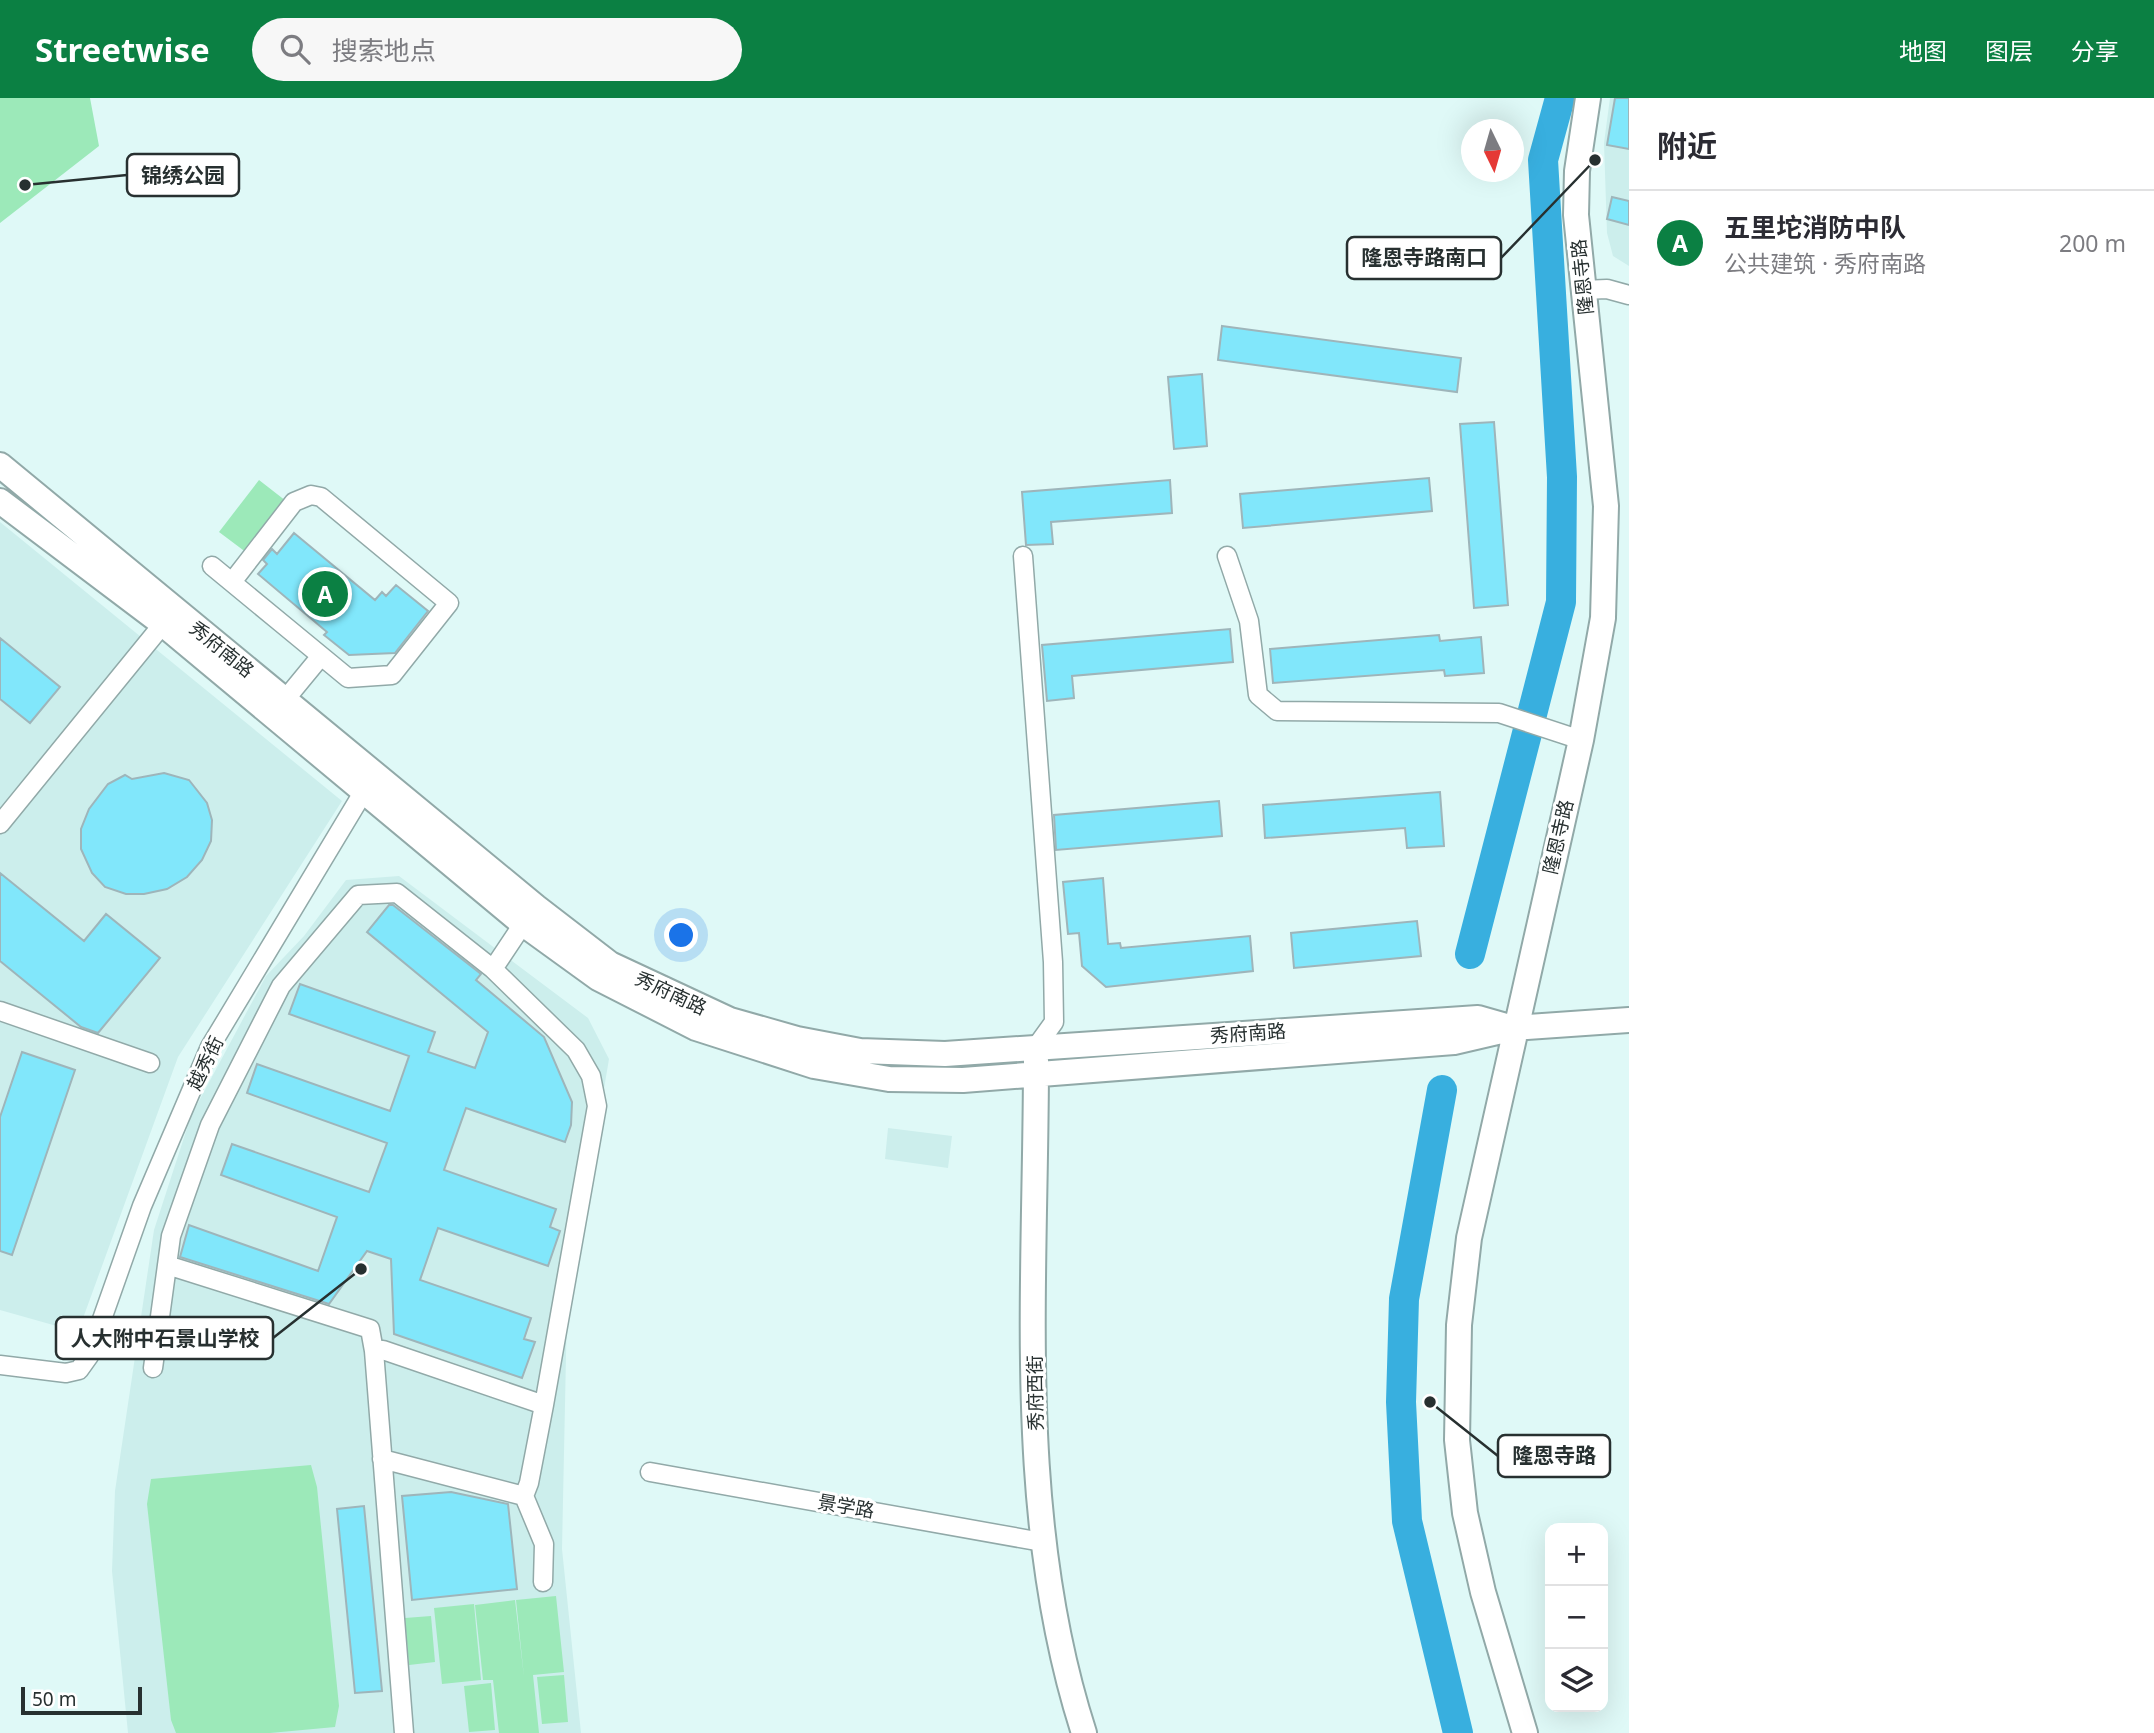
<!DOCTYPE html>
<html lang="zh">
<head>
<meta charset="utf-8">
<style>
  body { margin:0; font-family:"Noto Sans","Noto Sans SC",sans-serif; background:#f7f7f7; color:#2b2b33 }
  .controls { position:absolute; right:21px; bottom:21px; display:grid; overflow:hidden; border-radius:14px; box-shadow:0 7px 28px #0002 }
  .controls button { width:63px; height:63px; display:grid; place-items:center; padding:0; border:0; border-bottom:2px solid #e1e1e2; background:#fff; color:#2b2b33; font:35px sans-serif }
  .compass { position:absolute; left:1461px; top:21px; width:63px; height:63px; border-radius:50%; background:#fff; box-shadow:0 7px 28px #0002; rotate:175deg }
  .scale { position:absolute; left:21px; bottom:18px; width:121px; box-sizing:border-box; padding-left:7px; border:4px solid #273030; border-top:0; font-size:19px; line-height:24px; white-space:nowrap; color:#273030; -webkit-text-stroke:5px #fff; paint-order:stroke }
  .you { position:absolute; left:682px; top:838px; width:24px; height:24px; margin:-18px; border:5px solid #fff; border-radius:50%; background:#1a73e8; box-shadow:0 0 0 10px #1a73e833 }
  .badge { display:grid; place-items:center; width:46px; height:46px; border-radius:50%; background:#0b8043; color:#fff; font-size:23px; font-weight:700 }
  .pin { position:absolute; translate:-50% -50%; border:4px solid #fff; box-shadow:0 2px 7px #0006 }
  .list { margin:0; padding:0; list-style:none }
  h2 { display:flex; justify-content:space-between; align-items:center; height:91px; margin:0; padding:0 28px; font-size:30px }
  h2 small { font-size:23px; font-weight:400; color:#7c7c81 }
  .list li { display:grid; grid-template-columns:46px 1fr auto; gap:21px; align-items:center; box-sizing:border-box; height:105px; padding:0 28px; border-top:2px solid #e1e1e2 }
  .list b { display:block; font-size:26px; white-space:nowrap }
  .list p { margin:0; font-size:23px; white-space:nowrap; color:#7c7c81 }
  .list em { font-size:23px; font-style:normal; color:#7c7c81 }
  .icon { flex:none; width:38px; height:38px; fill:none; stroke:currentColor; stroke-width:2; stroke-linecap:round; stroke-linejoin:round }
  .map { position:relative; flex:none; width:1629px; height:1635px; overflow:hidden }
  header { display:flex; align-items:center; gap:42px; box-sizing:border-box; height:98px; padding:0 35px; background:#0b8043; color:#fff }
  header strong { font-size:33px }
  nav { display:flex; gap:38px; margin-inline-start:auto; font-size:24px }
  .search { width:490px; height:63px; background:#f7f7f7; display:flex; align-items:center; gap:18px; box-sizing:border-box; padding:0 24px; border-radius:38px; color:#7c7c81; font-size:26px }
  main { display:flex }
  aside { flex:1; background:#fff }
  .map>svg:first-child { display:block }
  .built { fill:#cceeec }
  .green { fill:#9ce9b9 }
  .lines { fill:none; stroke-linecap:round; stroke-linejoin:round }
  .river { stroke:#38afdf; stroke-width:30 }
  .building { fill:#81e7fb; stroke:#9eb5ba; stroke-width:2 }
  .street-casing { stroke:#91a9a8; stroke-width:21 }
  .secondary-casing { stroke:#91a9a8; stroke-width:28 }
  .street { stroke:#fff; stroke-width:18 }
  .secondary { stroke:#fff; stroke-width:24 }
  .labels { text-anchor:middle; stroke-width:6; stroke-linejoin:round; paint-order:stroke }
  .street-label { font-size:19px; fill:#273030; stroke:#fff }
  .leader { fill:none; stroke:#273030; stroke-width:2.5 }
  .callout-dot { fill:#273030; stroke:#fff; stroke-width:2.5 }
  .callout { fill:#fff; stroke:#273030; stroke-width:2.5 }
  .callout-label { font-size:21px; text-anchor:middle; font-weight:bold; fill:#273030 }
</style>
</head>
<body>
<header>
<strong>Streetwise</strong>
<div class="search"><svg class="icon" aria-label="search" viewBox="0 0 24 24"><circle cx="10" cy="10" r="6"/><path d="M15 15l6 6"/></svg>搜索地点</div>
<nav><a>地图</a><a>图层</a><a>分享</a></nav>
</header>
<main>
<div class="map">
<svg width="1629" height="1635" viewBox="0 0 1629 1635">
  <rect width="100%" height="100%" fill="#dff9f7"/>
  <path class="built" d="M1610,0H1629V168L1613,158L1607,135L1604,45Z
    M0,424L342,703L178,959L78,1234L0,1212Z
    M399,778L588,920L609,961L567,1210L562,1451L581,1635H128L112,1473L115,1393L154,1132L191,1018L266,878L304,838L346,782Z
    M888,1030L952,1038L948,1070L885,1061Z"/>
  <path class="green" d="M0,0H90L99,48L0,125Z
    M259,382L286,403L247,455L219,434Z
    M311,1367L317,1389L339,1608L335,1629L270,1635H176L171,1622L147,1406L151,1381Z
    M556,1498L564,1574L533,1577L539,1635H499L493,1582H483L475,1507L515,1502L524,1579L516,1502Z
    M474,1506L481,1582L442,1586L434,1510Z
    M431,1518L435,1564L409,1567L405,1520Z
    M564,1577L568,1624L542,1626L537,1579Z
    M491,1585L495,1632L469,1634L464,1588Z"/>
  <g class="lines">
    <path class="river" d="M1470,856L1561,504L1562,379L1543,62L1560,0
      M1442,992L1404,1201L1401,1304L1407,1423L1458,1635"/>
  </g>
  <path class="building" d="M1615,0H1629V51L1607,47Z
    M1612,99L1629,103V127L1607,121Z
    M1222,228L1461,260L1457,294L1218,262Z
    M1202,276L1207,348L1174,351L1168,279Z
    M1494,324L1508,507L1474,510L1460,326Z
    M1429,380L1432,413L1243,430L1240,396Z
    M1170,382L1172,415L1051,424L1053,446L1026,447L1022,394Z
    M294,435L375,502L382,494L386,498L396,487L428,513L395,555L349,557L324,537L327,534L258,476L267,466L263,462L272,451L277,456Z
    M1230,531L1233,564L1072,578L1074,600L1047,603L1042,547Z
    M1439,537L1440,543L1481,539L1484,575L1445,578L1444,572L1273,585L1270,551Z
    M0,540L60,589L30,625L0,601Z
    M164,675L189,682L207,705L212,722L211,743L202,762L187,779L167,791L144,796H126L105,789L92,775L81,751V731L89,711L108,686L125,677L132,681Z
    M1440,694L1444,748L1407,750L1405,730L1265,740L1263,707Z
    M1219,703L1222,738L1056,752L1054,717Z
    M0,775L84,843L106,816L160,860L98,935L81,929L0,863Z
    M1103,780L1108,846L1120,845L1121,850L1250,838L1253,873L1106,889L1082,868L1079,835L1068,836L1063,784Z
    M389,807H393L481,876L476,882L544,939L572,1004L571,1027L565,1044L466,1010L444,1072L556,1111L550,1129L560,1133L548,1168L438,1130L420,1182L531,1220L524,1241L535,1244L522,1280L394,1236L391,1161L367,1153L329,1206L180,1159L189,1127L318,1173L337,1119L221,1077L232,1046L369,1094L387,1045L247,995L257,966L390,1013L409,958L289,916L300,886L435,934L428,954L475,970L488,934L367,834Z
    M1417,823L1421,858L1294,870L1291,835Z
    M22,954L75,972L12,1157L0,1153V1019Z
    M451,1394L508,1406L517,1491L412,1502L402,1398Z
    M364,1408L382,1593L355,1595L337,1411Z"/>
  <g class="lines">
    <g class="street-casing">
      <path id="street" d="M1583,192L1607,191L1629,197
        M1023,458L1053,864L1054,924L1036,949
        M1227,458L1249,523L1258,597L1277,613L1499,615L1581,642
        M212,468C257,505 303,543 348,580L392,577L449,505L321,399L311,397L294,404L232,484
        M279,609L321,558
        M0,726L163,526
        M493,871L529,817
        M0,913L150,965
        M167,1167L370,1231L374,1253
        M0,1267L66,1275L79,1272L89,1258L142,1108L210,949L364,693
        M153,1270L171,1138L210,1027L281,888L358,797L397,795L493,871L576,952L591,978L597,1008L544,1307L529,1385L524,1398L544,1446L543,1484
        M382,1361L524,1398
        M650,1374L1042,1444
        M404,1635L374,1253L383,1252L544,1307"/>
    </g>
    <g class="secondary-casing">
      <path id="secondary" d="M0,367L536,809L610,866L730,922L797,941L860,953L945,956L1478,920L1513,930
        M0,403L163,526L522,825L598,880L696,930L814,968L889,981L963,982L1454,944L1514,930L1629,922
        M1036,962C1036,1186 1014,1419 1084,1635
        M1525,1635L1483,1494L1465,1415L1457,1342L1459,1227L1469,1140L1581,642L1603,520L1606,408L1576,117L1577,73L1588,0"/>
    </g>
    <use href="#street" class="street"/>
    <use href="#secondary" class="secondary"/>
  </g>
  <g class="labels">
    <g class="street-label">
      <text transform="translate(1582 179) rotate(-96)" y="7">隆恩寺路</text>
      <text transform="translate(222 551) rotate(39)" y="7">秀府南路</text>
      <text transform="translate(1558 739) rotate(-77)" y="7">隆恩寺路</text>
      <text transform="translate(671 895) rotate(25)" y="7">秀府南路</text>
      <text transform="translate(1248 935) rotate(-4)" y="7">秀府南路</text>
      <text transform="translate(205 965) rotate(-64)" y="7">越秀街</text>
      <text transform="translate(1035 1295) rotate(-91)" y="7">秀府西街</text>
      <text transform="translate(846 1408) rotate(10)" y="7">景学路</text>
    </g>
  </g>
  <path class="leader" d="M25 87L127 77M1595 62L1501 160M361 1171L273 1240M1430 1304L1498 1358"/>
  <g class="callout-dot">
    <circle cx="25" cy="87" r="7"/>
    <circle cx="1595" cy="62" r="7"/>
    <circle cx="361" cy="1171" r="7"/>
    <circle cx="1430" cy="1304" r="7"/>
  </g>
  <g class="callout">
    <rect x="127" y="56" width="112" height="42" rx="7"/>
    <rect x="1347" y="139" width="154" height="42" rx="7"/>
    <rect x="56" y="1219" width="217" height="42" rx="7"/>
    <rect x="1498" y="1337" width="112" height="42" rx="7"/>
  </g>
  <g class="callout-label">
    <text x="183" y="85">锦绣公园</text>
    <text x="1424" y="167">隆恩寺路南口</text>
    <text x="165" y="1248">人大附中石景山学校</text>
    <text x="1554" y="1365">隆恩寺路</text>
  </g>
</svg>
<div class="controls">
<button>+</button>
<button>−</button>
<button><svg class="icon" aria-label="layers" viewBox="0 0 24 24"><path d="M12 4l9 5-9 5-9-5zM3 14l9 5 9-5"/></svg></button>
</div>
<svg class="compass" viewBox="-18 -18 36 36"><path d="M0-13l5 13h-10z" fill="#e53935"/><path d="M0 13l5-13h-10z" fill="#7c7c81"/></svg>
<div class="scale">50 m</div>
<div class="you"></div>
<div class="pin badge" style="left:325px;top:496px">A</div>
</div>
<aside>
<h2>附近<small></small></h2>
<ul class="list">
<li><span class="badge">A</span><div><b>五里坨消防中队</b><p>公共建筑 · 秀府南路</p></div><em>200 m</em></li>
</ul>
</aside>
</main>
</body>
</html>
